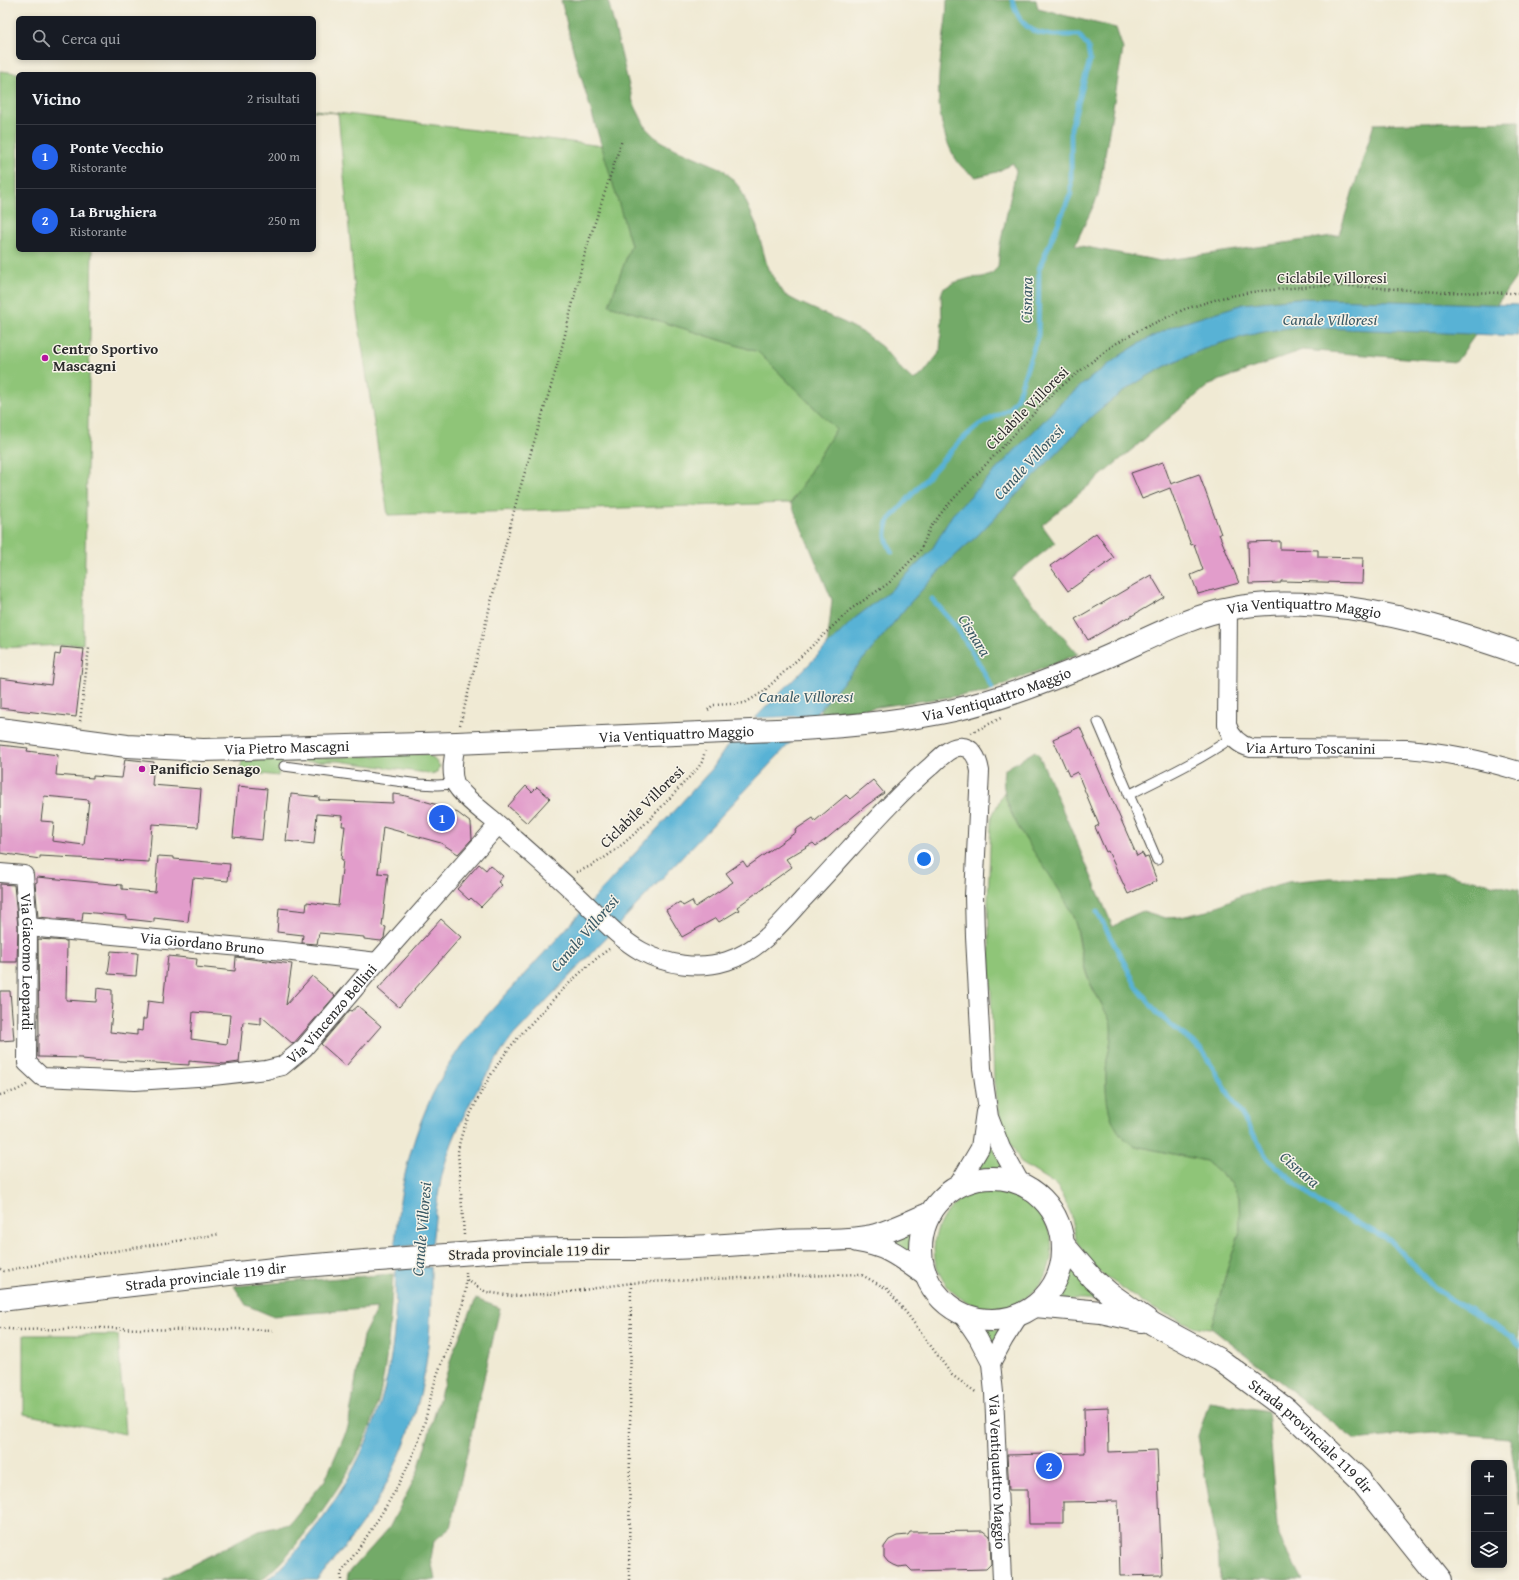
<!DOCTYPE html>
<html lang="it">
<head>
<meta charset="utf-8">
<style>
  body { margin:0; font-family:"Gentium Book Plus",serif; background:#242831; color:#f1f3f6 }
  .controls { position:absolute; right:12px; bottom:12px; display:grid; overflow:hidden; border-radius:6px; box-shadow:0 2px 6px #0003 }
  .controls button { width:36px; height:36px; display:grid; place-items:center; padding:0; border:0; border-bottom:1px solid #363941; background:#171b24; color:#f1f3f6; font:20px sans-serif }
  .you { position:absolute; left:924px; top:859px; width:14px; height:14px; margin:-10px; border:3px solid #fff; border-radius:50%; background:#1a73e8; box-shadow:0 0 0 6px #1a73e833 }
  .badge { display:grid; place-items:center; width:26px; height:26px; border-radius:50%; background:#2563eb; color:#fff; font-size:13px; font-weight:700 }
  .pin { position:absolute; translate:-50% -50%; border:2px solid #fff; box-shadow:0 1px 4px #0006 }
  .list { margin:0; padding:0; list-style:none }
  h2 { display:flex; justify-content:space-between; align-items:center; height:52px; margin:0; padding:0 16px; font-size:17px }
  h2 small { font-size:13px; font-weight:400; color:#9ea1a6 }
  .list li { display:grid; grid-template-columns:26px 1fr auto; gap:12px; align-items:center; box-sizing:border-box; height:64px; padding:0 16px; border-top:1px solid #363941 }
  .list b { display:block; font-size:15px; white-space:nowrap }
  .list p { margin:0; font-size:13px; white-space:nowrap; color:#9ea1a6 }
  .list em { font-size:13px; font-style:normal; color:#9ea1a6 }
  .icon { flex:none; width:22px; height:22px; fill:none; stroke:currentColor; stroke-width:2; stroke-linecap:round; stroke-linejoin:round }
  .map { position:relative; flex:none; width:1519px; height:1580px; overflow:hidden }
  .search { position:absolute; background:#171b24; box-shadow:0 2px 6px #0003; left:16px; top:16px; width:300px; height:44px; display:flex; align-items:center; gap:10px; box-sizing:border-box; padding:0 14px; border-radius:6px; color:#9ea1a6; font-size:15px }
  .panel { position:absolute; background:#171b24; box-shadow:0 2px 6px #0003; left:16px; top:72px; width:300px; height:180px; border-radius:6px }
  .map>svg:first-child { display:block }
  .green { fill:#8fc578; stroke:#5d7852 }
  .forest { fill:#73aa68; stroke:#4f6a4a }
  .water { fill:#58b2d5; stroke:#426e80 }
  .pier { fill:#f0ead4 }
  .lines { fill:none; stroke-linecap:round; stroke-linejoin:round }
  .stream { stroke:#58b2d5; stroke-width:5 }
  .building { fill:#e29dcb; fill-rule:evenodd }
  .lane-casing { stroke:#494844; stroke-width:11 }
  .street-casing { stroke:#494844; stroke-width:20 }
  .secondary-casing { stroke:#494844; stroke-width:24 }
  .path { stroke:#494844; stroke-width:2.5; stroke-dasharray:1 3; stroke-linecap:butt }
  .lane { stroke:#fff; stroke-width:9 }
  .street { stroke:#fff; stroke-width:18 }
  .secondary { stroke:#fff; stroke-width:22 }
  .secondary-bridge-casing { stroke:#494844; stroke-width:24; stroke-linecap:butt }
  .secondary-bridge { stroke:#fff; stroke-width:22 }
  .poi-dot { fill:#b5179e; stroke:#f7f3e8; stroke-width:1.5 }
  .labels { text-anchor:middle; stroke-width:3; stroke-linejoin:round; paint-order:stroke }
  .street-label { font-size:15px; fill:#2b2b2b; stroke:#f7f3e8 }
  .poi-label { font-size:15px; font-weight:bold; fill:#2b2b2b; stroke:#f7f3e8; text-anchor:start }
  .water-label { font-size:16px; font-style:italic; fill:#3b5a66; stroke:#f7f3e8 }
</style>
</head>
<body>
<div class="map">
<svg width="1519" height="1580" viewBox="0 0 1519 1580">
  <rect width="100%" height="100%" fill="#f7f3e8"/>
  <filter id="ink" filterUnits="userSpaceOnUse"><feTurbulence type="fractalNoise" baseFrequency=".025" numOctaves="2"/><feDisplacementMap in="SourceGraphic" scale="8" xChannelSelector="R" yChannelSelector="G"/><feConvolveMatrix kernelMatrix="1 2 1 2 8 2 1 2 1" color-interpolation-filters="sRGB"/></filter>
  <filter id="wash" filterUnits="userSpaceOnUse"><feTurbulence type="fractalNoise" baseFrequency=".012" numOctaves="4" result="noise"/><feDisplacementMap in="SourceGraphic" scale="16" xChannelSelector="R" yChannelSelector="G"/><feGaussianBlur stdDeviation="0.9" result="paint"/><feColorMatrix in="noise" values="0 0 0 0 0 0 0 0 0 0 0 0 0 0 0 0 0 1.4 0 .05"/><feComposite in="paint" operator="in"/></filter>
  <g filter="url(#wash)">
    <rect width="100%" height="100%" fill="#f0ead4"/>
    <path class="green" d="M0,71L25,74H18V250H92L83,644L0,648Z
      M314,110L338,113L603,146L631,245L610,305L758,352L836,429L791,503L388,515L357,313L338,113L314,111Z
      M426,754L432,757L440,766L438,771L433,774L339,761L284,762L280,767L278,776L240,771L242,761L247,760Z
      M1004,792C1013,830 1044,861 1062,895C1067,904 1073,915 1076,925C1080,942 1081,959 1087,976C1093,993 1105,1006 1111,1024C1113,1033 1109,1051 1107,1060C1104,1089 1106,1133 1136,1146L1206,1161L1232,1184L1239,1197L1240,1231L1227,1270L1211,1328L1196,1327L1152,1308L1096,1270L1077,1243L1071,1214L1058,1186L1021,1163L1001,1123L994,1083L988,903L991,818Z
      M991,1143L1004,1168L976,1170L987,1146Z
      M934 1249a59 59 0 1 1 118 0a59 59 0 1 1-118 0Z
      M915,1231L913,1256L880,1237Z
      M1072,1268L1107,1301L1058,1299L1065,1286Z
      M984,1329H1003L992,1348L981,1330Z
      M24,1335H118L125,1434L24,1414Z"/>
    <path class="forest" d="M561,0H608L633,102L646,128L655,137L669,146L723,169L740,188L756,224L768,269L785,295L798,302L845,323L862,332L882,347L902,370L913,380L922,375L940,352L942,318L941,295L943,289L953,283L970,278L983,277L992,273L998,267L1000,245L1016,171L1013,163L997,172L976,177C972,174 965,171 961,166C939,139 936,97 940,64C942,43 947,21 947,0H1036L1038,9L1116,28L1123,49L1098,196L1075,245L1161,261L1339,235L1374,124L1519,121V204L1517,276L1456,362L1302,350L1210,384L1042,525L1055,543L1011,578L1078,654L986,692L820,715L832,600L791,503L836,429L758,352L609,305L631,245L574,53Z
      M1035,751L1039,755L1113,927L1125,919L1143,911L1165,918L1181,917L1207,911L1242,895L1288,882L1329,878L1391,879L1418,874H1445L1519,890V1505L1510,1438L1432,1432L1355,1440L1211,1328L1227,1270L1240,1231L1239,1197L1232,1184L1206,1161L1136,1146C1105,1132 1104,1090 1107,1060C1109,1050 1112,1038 1111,1027C1111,1021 1106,1013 1103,1007C1098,997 1091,987 1087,975C1081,959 1081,941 1076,925C1073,915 1067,904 1062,895C1042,859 997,812 1004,770Z
      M393,1274C390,1319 388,1373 374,1416C362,1454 339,1487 316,1519C299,1541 283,1563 261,1580H163L255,1532L289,1524L325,1480L348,1427L363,1336L377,1308L272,1316L246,1305L234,1286Z
      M476,1299L500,1308L450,1528L434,1541L431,1559L435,1580H347L348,1574L389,1528L417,1474L453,1352Z
      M1209,1402L1268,1411L1279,1536L1302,1580H1220L1218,1549L1198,1436Z"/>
    <path class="water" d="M1297,298L1519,305V336L1297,327C1221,335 1152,365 1093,415L978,535L946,564L908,605L873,648L814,716L755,718L855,618L890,591L931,551L952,515L1065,399L1093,376L1121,355L1145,340L1174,326L1243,304Z
      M791,742L513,1036C483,1077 456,1122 443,1171C437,1195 435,1220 432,1244L395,1247C400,1168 421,1099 469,1035L712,769L729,743Z
      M431,1267C431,1296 431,1326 427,1355C422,1400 407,1444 386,1484C382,1492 378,1501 373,1508C356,1533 337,1557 317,1580H267C287,1564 302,1544 318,1524C364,1464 390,1396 395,1321C396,1303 395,1286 396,1269Z"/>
    <path class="pier" d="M814,716L812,718L754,719L755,718Z"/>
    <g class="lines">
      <path class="stream" d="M892,552C885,539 884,534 889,520L960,441L979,425L1009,409L1017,398L1038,335L1039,269L1071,193V128L1090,60L1088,47L1079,35C1046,35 1023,39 1012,0
        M932,599L955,625L977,660L992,688
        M1097,912L1137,987L1158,1014L1202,1050L1270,1161L1320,1204L1390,1240L1435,1289L1513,1337L1519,1346"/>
    </g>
    <g id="blocks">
      <path class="building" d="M1163,462L1171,484L1199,474L1221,534H1219L1239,583L1198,594L1191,575L1203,570L1194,544L1191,545L1170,488L1142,499L1131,473Z
        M1096,533L1114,558L1068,591L1050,566Z
        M1280,541V549L1318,550V557L1363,558L1362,583L1281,581V583L1249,584L1248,542Z
        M1151,575L1164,597L1128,618V617L1088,640L1075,619Z
        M61,647L84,649L76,717L0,708V678L51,685L55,654L60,655Z
        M1080,727L1137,856L1142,853L1145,858L1148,857L1157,881L1128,894L1108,851L1106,852L1095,827L1099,825L1077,772L1069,776L1053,739Z
        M0,745L28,748L27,751L58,755L56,775L93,778V776L122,778L125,759L154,762L152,785L201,789L198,827L152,824L149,862L40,856V859L0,853ZM44,796L89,800L84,845L52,841L54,822L41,821Z
        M873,780L884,793L867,805L825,840L816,846L813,843L786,859L792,867L737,907L739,910L719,922L716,918L682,937L666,910L680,902L683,906L692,901L695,907L733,882L726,873L743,861L747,867L796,832L795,830L813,818L815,821L846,795L850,799Z
        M238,786L267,789L262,840L233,837Z
        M526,786L532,792L537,787L550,798L527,823L508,806Z
        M291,794L319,797V800L393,803V794L402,795L438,805L458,813L471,823L472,839L458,854L441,843L383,827L378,873L388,874L382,926L386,927L384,938L381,941L364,939V937L319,933L317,944L302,943L303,935L277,932L279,908L306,911L307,902L338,906L343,860L341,859L345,826H342L343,816L317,814L314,844L286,841Z
        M158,856L174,857V859L230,864L228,881L193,878L188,922L154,918V922L127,919V916L83,912L82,921L38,917L35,883L37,882V877L122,885V889L155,892Z
        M479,864L486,870L490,865L503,876L498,882L502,885L481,907L471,898L469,900L457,889Z
        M0,884L14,885L18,927L17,962H0Z
        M441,919L461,937L399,1007L378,989Z
        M38,939L67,941L66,1000L96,1002L97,988L112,990V1004H113L110,1032L137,1035V1030L142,1031L143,1019H146L148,1001L163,1003L168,956L197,959L196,967L235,971L236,957L292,964L286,1005L312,976L335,996L293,1044L261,1016V1024L243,1022L239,1062L225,1064L189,1061V1065L103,1060V1061L82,1059V1058L38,1057V1036H39ZM193,1012L230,1015L227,1044L191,1039Z
        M111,951L138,953L136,976L108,974Z
        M0,991H10L14,1040L0,1041Z
        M358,1006L381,1026L346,1066L321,1044L350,1010L352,1011Z
        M1108,1407L1109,1452L1157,1450L1162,1575L1120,1576L1118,1501L1063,1502V1524H1029L1028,1490H1009L1007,1455L1085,1453L1084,1408Z
        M984,1531L990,1536L991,1564L986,1569L912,1571L907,1566L898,1567L893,1565L888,1562L884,1557V1547L889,1540L897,1536L908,1535L910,1532Z"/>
    </g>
  </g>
  <g filter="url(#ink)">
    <use href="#blocks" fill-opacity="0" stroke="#494844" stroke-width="1"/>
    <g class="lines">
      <g class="lane-casing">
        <path id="lane" d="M1098,722L1157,860
          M284,766L419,784L437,785L455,784
          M1128,795C1164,777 1200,760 1233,737"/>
      </g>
      <g class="street-casing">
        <g id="street">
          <path id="s1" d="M1228,609L1227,725C1231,737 1239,745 1251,748L1407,749C1445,752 1482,760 1519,771"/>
          <path d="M456,743C454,755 450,771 455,783C460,794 482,811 492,819C522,845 552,871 580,898C598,915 619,939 641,951C666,965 699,970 727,961C759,951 781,923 803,899C846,855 884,806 931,766C938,760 948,748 958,747C972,745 978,759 980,771L974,896L975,937L982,1068L989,1117L1001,1148L1021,1184"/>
          <path id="s2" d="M0,873L24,875L28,927L27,1063L42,1077L135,1081L213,1076L266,1070L282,1066L304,1048L377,962L498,825"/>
          <path id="s3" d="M28,927L284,951L377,962"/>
          <path d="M957,1187L980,1148L985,1112"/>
          <path id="s4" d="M962,1314L978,1338L991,1363L994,1393L1002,1580"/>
          <path d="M991,1363L1004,1339L1020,1314"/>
        </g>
      </g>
      <g class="secondary-casing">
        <g id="secondary">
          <path id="s5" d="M0,729L127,746L203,750L456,743L802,729C853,726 904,721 954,710C999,700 1042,683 1085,666C1135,647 1181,617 1234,608C1262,602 1292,603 1320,605C1390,611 1453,630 1519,653"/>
          <circle cx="992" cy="1249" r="71"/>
          <path d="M857,1241C889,1246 900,1257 926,1275"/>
          <path id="s6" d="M1063,1244L1093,1279L1109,1293L1153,1324L1220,1360L1286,1409L1360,1480L1440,1580"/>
          <path d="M488,1252C534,1248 579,1249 624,1249C678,1249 731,1245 784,1241C813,1239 843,1242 872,1236C892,1231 911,1221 931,1213"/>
          <path id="s7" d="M0,1300L291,1267L365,1261"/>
          <path d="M1035,1306L1101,1312L1142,1321"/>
        </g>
      </g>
      <path class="path" d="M708,710L713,705L745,703L763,692L851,609L889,583L920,551L930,528L945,508L1054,392L1085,367L1112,346L1137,331L1185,309L1221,298L1251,292L1312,286H1352L1439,292L1519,293
        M80,721L89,648
        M460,725L518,495L558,363L585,253L622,140
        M971,733L1001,718
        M576,872C620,858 665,802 698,768L702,762L705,751
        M0,1095L15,1091L27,1085
        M464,1235L458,1152C460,1136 466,1121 474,1107C485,1083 499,1060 516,1040C526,1028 538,1016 549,1004C568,984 587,965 609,949
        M0,1269L4,1271L72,1258L220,1234
        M467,1280L486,1292L512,1296L562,1293L631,1283L710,1279L860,1274L887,1289L908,1315L952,1375L977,1393
        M0,1328L19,1330L104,1328L185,1330L236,1329L274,1330
        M341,1580V1573C372,1530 403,1485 421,1434C428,1413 431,1391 439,1370C450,1339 468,1306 466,1272
        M629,1580L631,1283"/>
      <use href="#lane" class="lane"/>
      <use href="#street" class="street"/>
      <use href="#secondary" class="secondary"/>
      <g class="secondary-bridge-casing">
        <path id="secondary-bridge" d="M365,1261L488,1252"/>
      </g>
      <use href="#secondary-bridge" class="secondary-bridge"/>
    </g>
  </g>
  <g class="poi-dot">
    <circle cx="45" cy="358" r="4"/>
    <circle cx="142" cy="769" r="4"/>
  </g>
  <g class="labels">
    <g class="street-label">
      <text x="1332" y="283">Ciclabile Villoresi</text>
      <text transform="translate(1027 408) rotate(-45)" y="5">Ciclabile Villoresi</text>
      <text dy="5" stroke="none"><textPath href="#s5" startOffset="1326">Via Ventiquattro Maggio</textPath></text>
      <text dy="5" stroke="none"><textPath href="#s5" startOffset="1002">Via Ventiquattro Maggio</textPath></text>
      <text dy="5" stroke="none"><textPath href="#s5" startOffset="678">Via Ventiquattro Maggio</textPath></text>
      <text dy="5" stroke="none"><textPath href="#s1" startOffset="210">Via Arturo Toscanini</textPath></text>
      <text dy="5" stroke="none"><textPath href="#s5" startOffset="288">Via Pietro Mascagni</textPath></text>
      <text transform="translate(642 807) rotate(-44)" y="5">Ciclabile Villoresi</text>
      <text dy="5" stroke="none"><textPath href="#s3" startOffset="175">Via Giordano Bruno</textPath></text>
      <text dy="5" stroke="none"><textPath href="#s2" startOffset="111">Via Giacomo Leopardi</textPath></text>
      <text dy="5" stroke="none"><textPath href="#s2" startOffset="546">Via Vincenzo Bellini</textPath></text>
      <text transform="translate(529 1252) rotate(-2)" y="5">Strada provinciale 119 dir</text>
      <text dy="5" stroke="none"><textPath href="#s7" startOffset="207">Strada provinciale 119 dir</textPath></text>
      <text dy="5" stroke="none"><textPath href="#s6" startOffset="316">Strada provinciale 119 dir</textPath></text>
      <text dy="5" stroke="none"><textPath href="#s4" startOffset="166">Via Ventiquattro Maggio</textPath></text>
    </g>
    <g class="poi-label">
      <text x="53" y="354">Centro Sportivo<tspan x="53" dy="17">Mascagni</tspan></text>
      <text x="150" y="774">Panificio Senago</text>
    </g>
    <g class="water-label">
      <text transform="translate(1026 300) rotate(-89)" y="6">Cisnara</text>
      <text x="1330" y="325">Canale Villoresi</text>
      <text transform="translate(1028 462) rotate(-47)" y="6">Canale Villoresi</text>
      <text transform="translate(975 635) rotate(58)" y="6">Cisnara</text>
      <text x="806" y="702">Canale Villoresi</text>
      <text transform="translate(584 933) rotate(-49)" y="6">Canale Villoresi</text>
      <text transform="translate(1300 1169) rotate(41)" y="6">Cisnara</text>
      <text transform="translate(421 1229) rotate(-85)" y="6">Canale Villoresi</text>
    </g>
  </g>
</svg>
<div class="controls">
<button>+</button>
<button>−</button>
<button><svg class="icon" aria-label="layers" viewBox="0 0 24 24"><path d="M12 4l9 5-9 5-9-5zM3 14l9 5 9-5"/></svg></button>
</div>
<div class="you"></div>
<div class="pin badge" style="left:442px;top:818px">1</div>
<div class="pin badge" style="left:1049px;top:1466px">2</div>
<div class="search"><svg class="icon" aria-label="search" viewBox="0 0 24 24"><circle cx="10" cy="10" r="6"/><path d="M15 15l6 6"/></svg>Cerca qui</div>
<section class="panel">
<h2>Vicino<small>2 risultati</small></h2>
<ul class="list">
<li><span class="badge">1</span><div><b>Ponte Vecchio</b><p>Ristorante</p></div><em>200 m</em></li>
<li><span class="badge">2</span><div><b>La Brughiera</b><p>Ristorante</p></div><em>250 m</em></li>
</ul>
</section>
</div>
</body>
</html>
